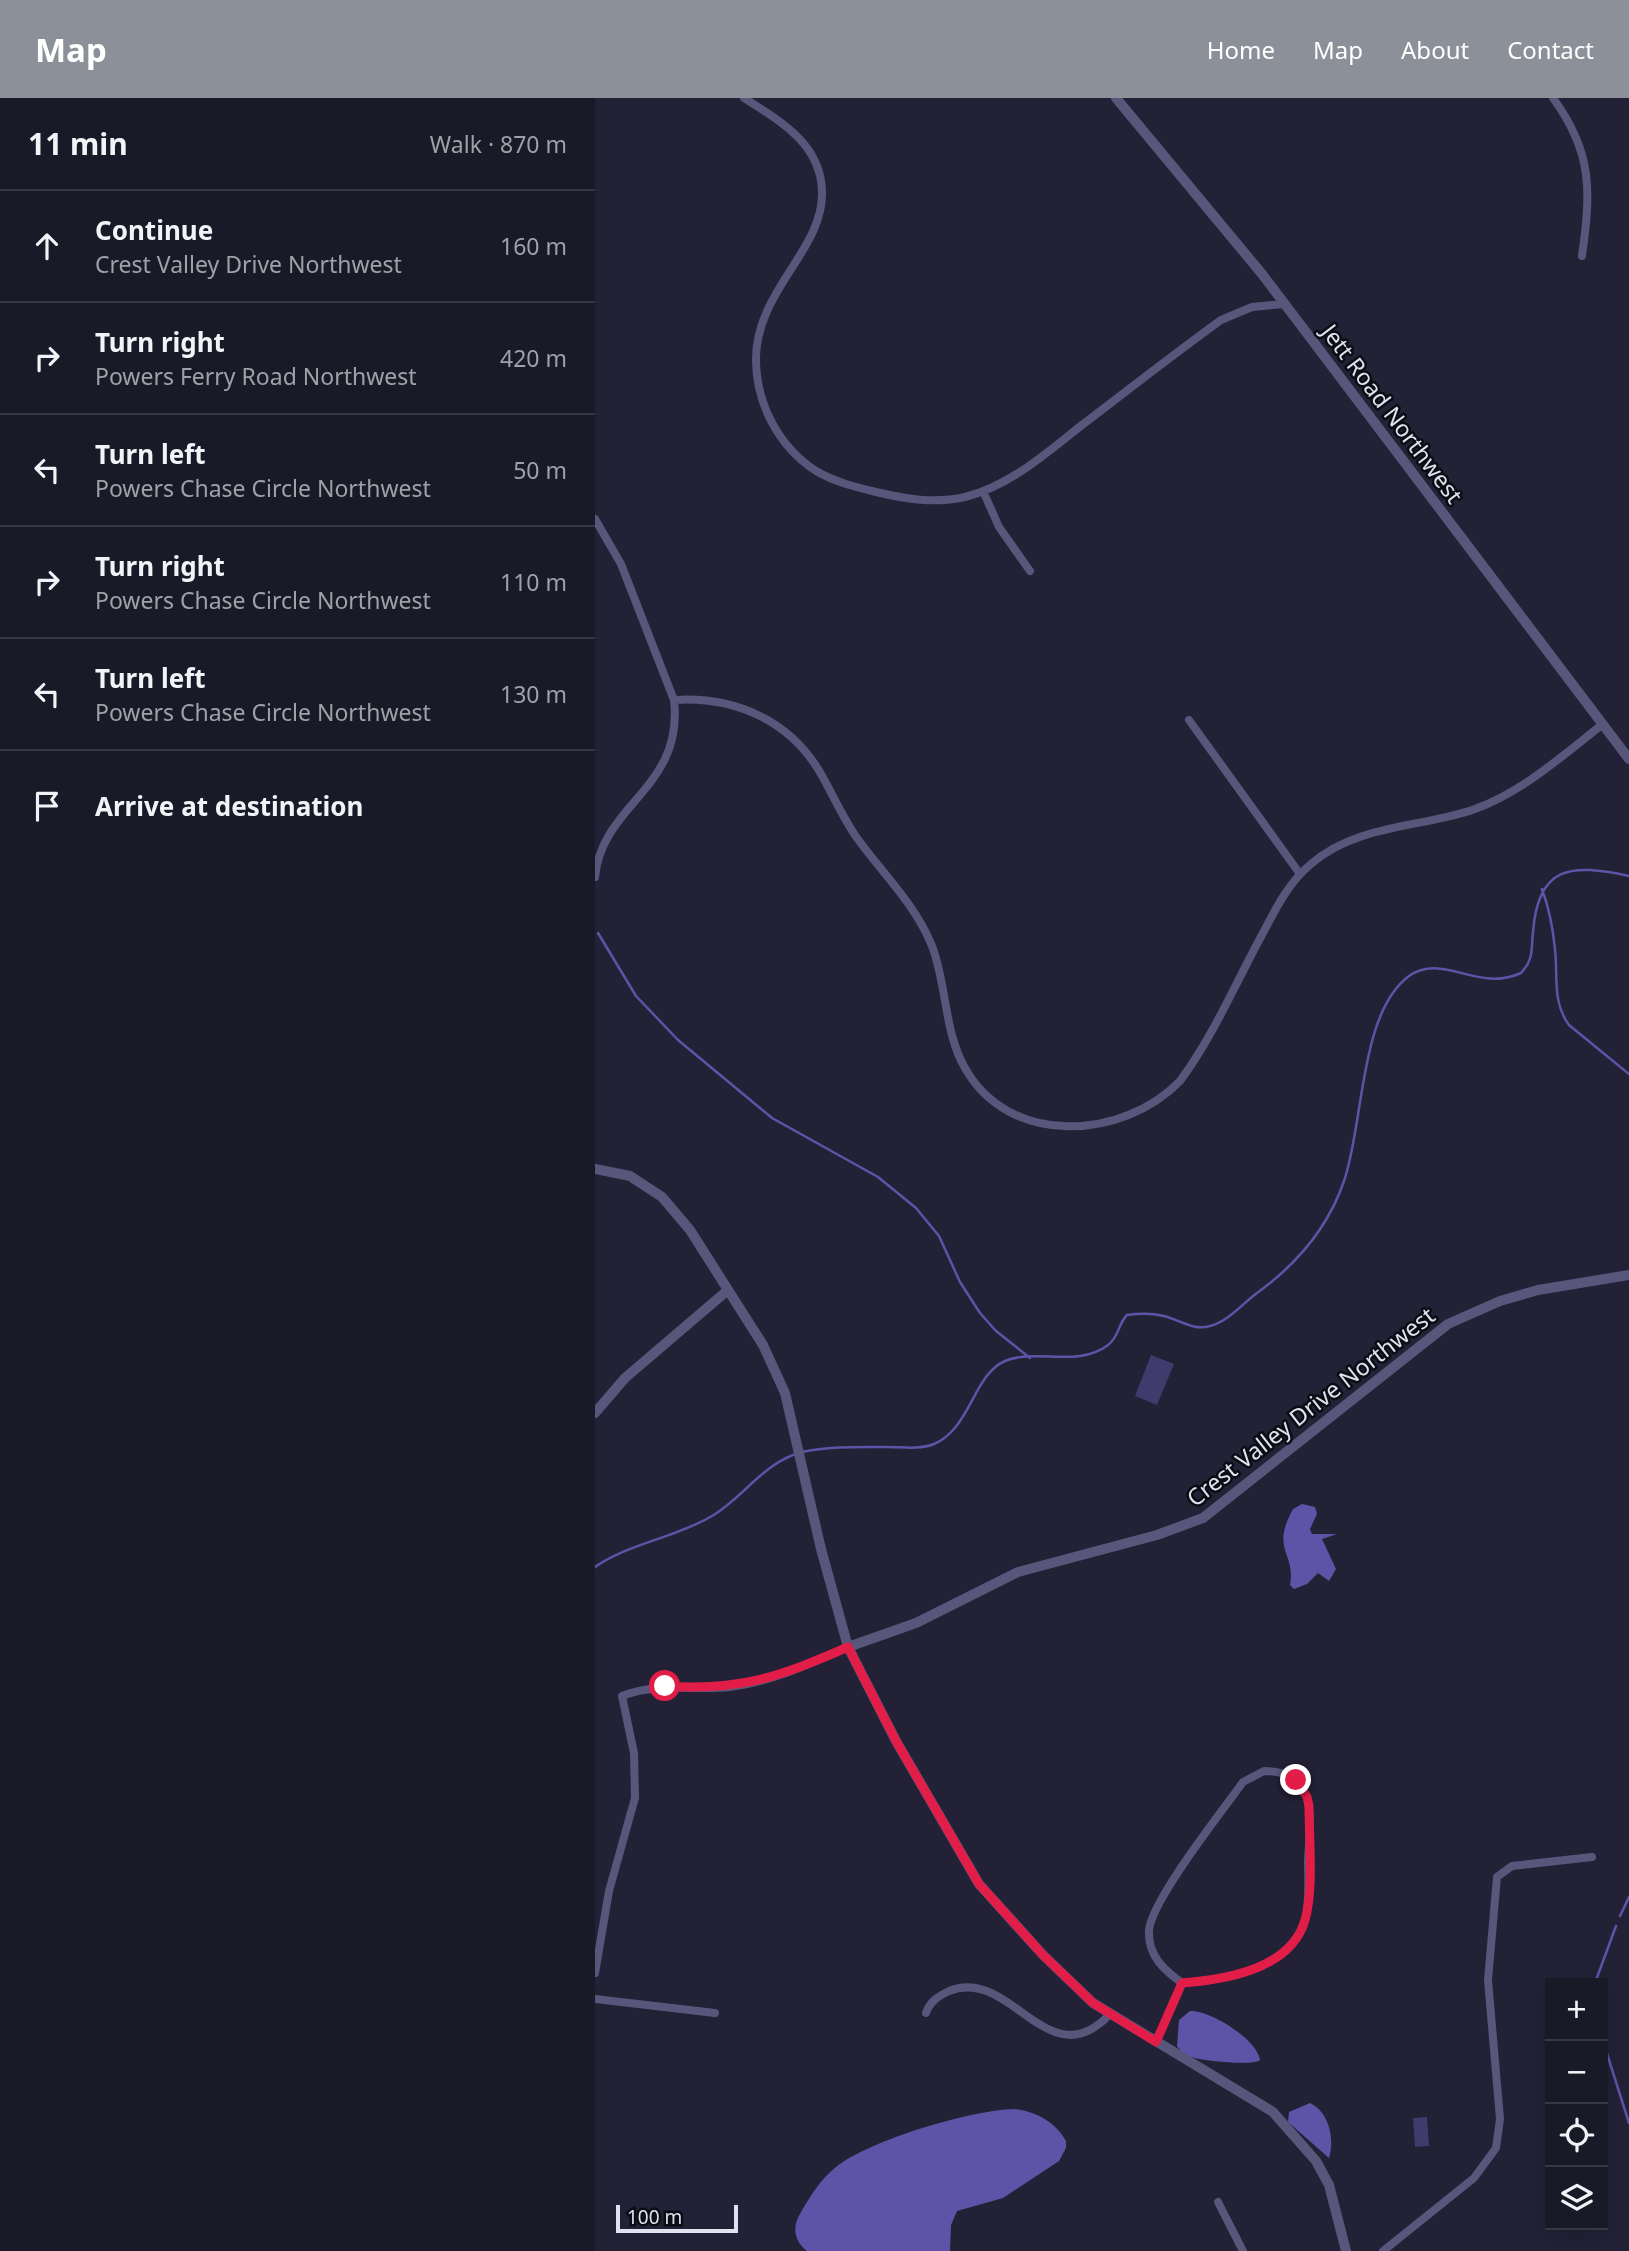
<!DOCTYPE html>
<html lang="en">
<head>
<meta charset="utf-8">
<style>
  body { margin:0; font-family:"Noto Sans",sans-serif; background:#232230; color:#f1f3f6 }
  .controls { position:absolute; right:21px; bottom:21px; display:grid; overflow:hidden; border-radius:0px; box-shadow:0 7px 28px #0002 }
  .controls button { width:63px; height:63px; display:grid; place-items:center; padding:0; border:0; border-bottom:2px solid #383845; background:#1a1928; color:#f1f3f6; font:35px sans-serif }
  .scale { position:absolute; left:21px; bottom:18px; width:122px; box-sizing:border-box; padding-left:7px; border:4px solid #e1e1ef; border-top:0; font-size:19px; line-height:24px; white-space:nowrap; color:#e1e1ef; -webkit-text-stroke:5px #0c0c15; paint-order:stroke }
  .stop { position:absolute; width:21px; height:21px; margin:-16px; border:5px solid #e11d48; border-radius:50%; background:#fff }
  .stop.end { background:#e11d48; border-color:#fff; box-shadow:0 2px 7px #0008 }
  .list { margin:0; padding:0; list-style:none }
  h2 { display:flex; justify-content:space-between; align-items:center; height:91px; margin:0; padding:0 28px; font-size:30px }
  h2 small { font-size:23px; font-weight:400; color:#9fa0a8 }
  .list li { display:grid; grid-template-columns:46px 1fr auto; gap:21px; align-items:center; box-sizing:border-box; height:112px; padding:0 28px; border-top:2px solid #383845 }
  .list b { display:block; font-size:26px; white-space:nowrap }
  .list p { margin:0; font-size:23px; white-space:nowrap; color:#9fa0a8 }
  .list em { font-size:23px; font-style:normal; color:#9fa0a8 }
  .icon { flex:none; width:38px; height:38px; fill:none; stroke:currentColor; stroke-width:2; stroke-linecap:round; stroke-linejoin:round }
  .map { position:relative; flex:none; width:1034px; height:2153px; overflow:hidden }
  header { display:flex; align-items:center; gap:42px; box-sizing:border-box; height:98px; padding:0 35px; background:#8c9099; color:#fff }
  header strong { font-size:33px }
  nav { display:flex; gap:38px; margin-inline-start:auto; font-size:24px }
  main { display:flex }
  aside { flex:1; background:#1a1928 }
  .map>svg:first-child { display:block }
  .green { fill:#403b6d }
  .water { fill:#5e54a7 }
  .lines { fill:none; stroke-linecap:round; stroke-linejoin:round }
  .stream { stroke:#5e54a7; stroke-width:2.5 }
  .minor { stroke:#58567a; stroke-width:8 }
  .tertiary { stroke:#58567a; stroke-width:10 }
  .route { stroke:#e11d48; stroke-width:9 }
  .labels { text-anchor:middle; stroke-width:5; stroke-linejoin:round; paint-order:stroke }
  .street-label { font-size:23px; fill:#e1e1ef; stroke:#0c0c15 }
</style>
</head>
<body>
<header>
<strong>Map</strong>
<nav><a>Home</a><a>Map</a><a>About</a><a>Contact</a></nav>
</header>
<main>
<aside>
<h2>11 min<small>Walk · 870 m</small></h2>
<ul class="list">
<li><svg class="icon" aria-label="ahead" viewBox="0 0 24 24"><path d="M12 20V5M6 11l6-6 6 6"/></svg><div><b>Continue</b><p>Crest Valley Drive Northwest</p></div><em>160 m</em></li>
<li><svg class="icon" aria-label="right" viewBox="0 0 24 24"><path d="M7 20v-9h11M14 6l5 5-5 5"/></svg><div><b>Turn right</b><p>Powers Ferry Road Northwest</p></div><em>420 m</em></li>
<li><svg class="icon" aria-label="left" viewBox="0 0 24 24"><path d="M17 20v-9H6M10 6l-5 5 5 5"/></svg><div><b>Turn left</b><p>Powers Chase Circle Northwest</p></div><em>50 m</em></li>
<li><svg class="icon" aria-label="right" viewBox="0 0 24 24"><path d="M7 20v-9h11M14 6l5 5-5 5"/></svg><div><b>Turn right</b><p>Powers Chase Circle Northwest</p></div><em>110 m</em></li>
<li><svg class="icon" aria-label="left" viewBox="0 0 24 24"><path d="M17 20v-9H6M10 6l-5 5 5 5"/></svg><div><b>Turn left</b><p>Powers Chase Circle Northwest</p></div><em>130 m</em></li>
<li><svg class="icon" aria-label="arrive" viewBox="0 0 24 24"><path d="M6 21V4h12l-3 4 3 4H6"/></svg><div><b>Arrive at destination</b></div></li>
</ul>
</aside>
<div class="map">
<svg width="1034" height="2153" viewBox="0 0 1034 2153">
  <rect width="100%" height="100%" fill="#222136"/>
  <path class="green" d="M556,1257L579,1266L562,1307L540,1298Z
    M832,2019L834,2048L820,2049L818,2020Z"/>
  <path class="water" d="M707,1406L720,1409L722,1416L715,1431L717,1436H742L727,1441L741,1471L734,1483L723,1475L712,1486L699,1491L695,1487C701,1454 675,1453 698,1411Z
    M595,1913C615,1912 662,1941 665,1962C658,1968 611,1963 600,1960C592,1958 586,1954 582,1948L584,1922Z
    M715,2005C734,2014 740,2041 734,2060L693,2024L694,2014Z
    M419,2011C440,2013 461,2024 471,2043V2050L464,2063L408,2100L362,2113L356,2127L355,2153H212C199,2143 197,2129 205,2116C215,2098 225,2082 241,2069C275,2042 376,2012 419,2011Z"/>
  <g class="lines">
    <path class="stream" d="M947,791C954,810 958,831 960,851C963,878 957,904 974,927L1034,976
      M3,835L41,898L83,942L177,1020L283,1079L321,1110L344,1138L365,1184L385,1215L401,1233L435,1260
      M0,1469C35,1445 80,1440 117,1418C149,1399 169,1364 207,1354C233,1348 265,1349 292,1349C307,1349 324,1352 339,1346C376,1330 378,1277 410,1263C441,1250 483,1270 513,1247C524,1239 523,1226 532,1217C545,1215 557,1215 569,1218C585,1222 598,1233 615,1228C634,1223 647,1206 662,1195C702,1166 733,1130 749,1083C769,1026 764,915 814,878C848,854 882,895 926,875C939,861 936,852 938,834C943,768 975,765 1034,778
      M1025,1818L1034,1799
      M1000,1885L1021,1828
      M1008,1943L1034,2025"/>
    <path class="minor" d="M149,0C185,23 225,45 227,92C230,151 161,192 161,261C161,306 184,349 221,373C240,384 260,389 281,394C311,401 339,406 370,399C415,388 451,355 487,327C533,292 579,256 626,222L657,209L689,206
      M958,0C998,55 996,93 987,158
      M388,393L404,429L435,473
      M0,421L26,466L79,602C89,691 7,705 0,779
      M79,602C139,598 195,622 226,676C238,697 248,720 262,740C288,776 320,806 337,848C352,887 349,934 370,970C414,1049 528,1042 585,983C618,939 641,884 668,835C681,810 694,784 716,766C762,726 826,730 880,711C929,693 968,657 1008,626
      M594,622L705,776
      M669,1673C690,1673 703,1680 712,1699C717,1719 714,1742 713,1763C713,1782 715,1804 710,1822C695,1871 630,1882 587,1885C569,1872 553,1858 554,1833C555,1804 628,1712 648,1684Z
      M0,1875L14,1793L40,1700L39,1655L27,1598C63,1584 98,1593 135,1589C177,1584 214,1566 253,1549
      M0,1901L120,1915
      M331,1915C335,1903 344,1898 354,1893C416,1868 453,1981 514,1917
      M561,1944L587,1885
      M623,2104L648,2153
      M788,2153L879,2080L901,2050L905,2021L893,1882L902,1779L917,1768L997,1759"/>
    <path class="tertiary" d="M521,0L667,176L1034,661
      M0,1071L35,1078L67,1099L95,1132L168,1247L190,1295L226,1451L253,1549L301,1643L384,1786L448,1857L498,1905L678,2014L721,2063L734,2087L751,2153
      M0,1315L30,1280L133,1192
      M253,1549L321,1525L423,1474L562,1437L608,1420L853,1226L905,1203L943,1192L1034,1177"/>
  </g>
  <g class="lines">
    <path class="route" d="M70,1588C146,1593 184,1579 253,1549L301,1643L384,1786L448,1857L498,1905L561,1944L587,1885C630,1882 696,1871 710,1822C719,1791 714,1742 714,1708L712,1699L701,1682"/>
  </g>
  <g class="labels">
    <g class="street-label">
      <text transform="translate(797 316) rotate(53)" y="8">Jett Road Northwest</text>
      <text transform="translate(716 1309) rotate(-38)" y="8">Crest Valley Drive Northwest</text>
    </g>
  </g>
</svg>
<div class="controls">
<button>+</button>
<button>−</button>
<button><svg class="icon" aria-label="locate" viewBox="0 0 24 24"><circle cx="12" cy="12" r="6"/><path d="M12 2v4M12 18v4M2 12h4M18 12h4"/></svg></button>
<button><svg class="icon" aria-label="layers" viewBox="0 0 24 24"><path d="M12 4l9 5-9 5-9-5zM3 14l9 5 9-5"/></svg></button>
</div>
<div class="scale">100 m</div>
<div class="stop" style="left:70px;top:1588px"></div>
<div class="stop end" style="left:701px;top:1682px"></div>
</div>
</main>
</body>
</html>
